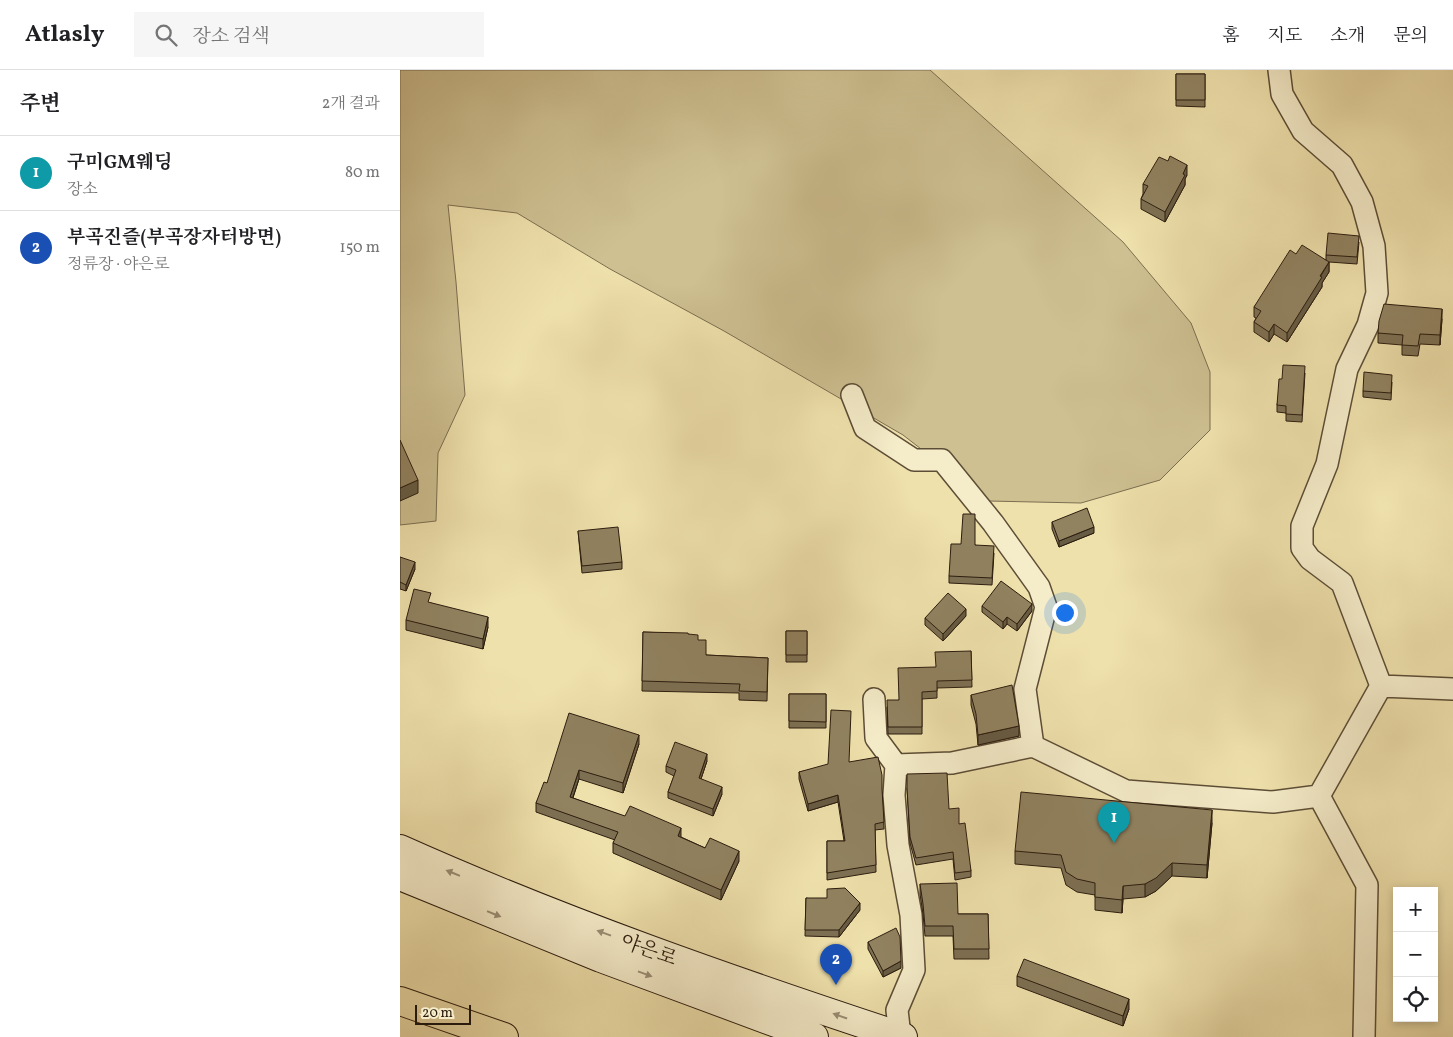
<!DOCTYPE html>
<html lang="ko">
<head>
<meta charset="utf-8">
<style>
  body { margin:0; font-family:Vollkorn,"Noto Serif KR",serif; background:#f6f6f6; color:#202124 }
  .controls { position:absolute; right:15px; bottom:15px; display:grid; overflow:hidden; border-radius:0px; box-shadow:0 2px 8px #0003 }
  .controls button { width:45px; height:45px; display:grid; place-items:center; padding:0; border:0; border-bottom:1px solid #e0e0e0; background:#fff; color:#202124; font:25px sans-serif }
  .scale { position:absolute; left:15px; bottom:12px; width:56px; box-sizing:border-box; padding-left:5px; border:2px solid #2b1c0e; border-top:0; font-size:14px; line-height:18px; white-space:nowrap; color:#2b1c0e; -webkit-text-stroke:4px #f5ecc9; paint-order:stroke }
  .you { position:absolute; left:664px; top:542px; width:18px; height:18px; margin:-12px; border:4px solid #fff; border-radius:50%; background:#1a73e8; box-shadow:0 0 0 8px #1a73e833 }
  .badge { display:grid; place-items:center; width:32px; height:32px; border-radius:50%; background:#8f2418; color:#fff; font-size:16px; font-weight:700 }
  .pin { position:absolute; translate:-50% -41px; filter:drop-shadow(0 1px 2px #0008) }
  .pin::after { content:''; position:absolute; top:26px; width:18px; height:15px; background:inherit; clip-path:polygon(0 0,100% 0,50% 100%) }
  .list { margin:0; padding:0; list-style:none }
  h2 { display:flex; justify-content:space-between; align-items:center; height:65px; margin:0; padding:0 20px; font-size:21px }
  h2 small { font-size:16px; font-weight:400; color:#757577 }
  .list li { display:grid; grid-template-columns:32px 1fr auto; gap:15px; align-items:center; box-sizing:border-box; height:75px; padding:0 20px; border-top:1px solid #e0e0e0 }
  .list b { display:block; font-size:19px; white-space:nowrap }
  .list p { margin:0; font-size:16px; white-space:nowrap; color:#757577 }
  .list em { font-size:16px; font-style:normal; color:#757577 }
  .icon { flex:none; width:28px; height:28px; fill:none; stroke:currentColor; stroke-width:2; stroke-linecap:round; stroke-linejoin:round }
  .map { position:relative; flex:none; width:1053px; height:967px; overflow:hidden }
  header { display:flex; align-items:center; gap:30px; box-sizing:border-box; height:70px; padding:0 25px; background:#fff; border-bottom:1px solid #e0e0e0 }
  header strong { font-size:24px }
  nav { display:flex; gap:28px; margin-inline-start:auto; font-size:18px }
  .search { width:350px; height:45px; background:#f6f6f6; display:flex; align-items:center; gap:12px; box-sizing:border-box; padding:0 18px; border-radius:0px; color:#757577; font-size:19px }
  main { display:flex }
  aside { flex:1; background:#fff }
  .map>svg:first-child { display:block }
  .green { fill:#cec091; stroke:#7c6e50 }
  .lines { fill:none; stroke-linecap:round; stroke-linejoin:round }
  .street-casing { stroke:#5c4d36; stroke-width:24 }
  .secondary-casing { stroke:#2b1c0e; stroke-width:30 }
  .highway-casing { stroke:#2b1c0e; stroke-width:30 }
  .street { stroke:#f5ecc9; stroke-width:21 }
  .secondary { stroke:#f5ecc9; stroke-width:28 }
  .highway { stroke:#efe1ac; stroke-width:28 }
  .wall { fill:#7d7053; stroke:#2b1c0e }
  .shaded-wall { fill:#665b43; stroke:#2b1c0e }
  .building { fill:#918260; stroke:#2b1c0e }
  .oneway { fill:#9a8e75 }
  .labels { text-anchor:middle; stroke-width:4; stroke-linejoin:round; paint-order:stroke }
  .street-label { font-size:20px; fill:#2b1c0e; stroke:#f5ecc9 }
</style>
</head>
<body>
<header>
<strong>Atlasly</strong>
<div class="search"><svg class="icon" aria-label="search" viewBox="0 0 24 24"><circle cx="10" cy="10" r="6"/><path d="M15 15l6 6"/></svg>장소 검색</div>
<nav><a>홈</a><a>지도</a><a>소개</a><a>문의</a></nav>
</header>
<main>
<aside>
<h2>주변<small>2개 결과</small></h2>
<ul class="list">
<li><span class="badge" style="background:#0f9aa8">1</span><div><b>구미GM웨딩</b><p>장소</p></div><em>80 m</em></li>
<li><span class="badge" style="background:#1a4fb4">2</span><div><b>부곡진즐(부곡장자터방면)</b><p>정류장 · 야은로</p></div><em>150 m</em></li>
</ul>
</aside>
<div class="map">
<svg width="1053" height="967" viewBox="0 0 1053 967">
  <rect width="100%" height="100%" fill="#efe1ac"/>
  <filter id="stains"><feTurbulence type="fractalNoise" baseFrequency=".004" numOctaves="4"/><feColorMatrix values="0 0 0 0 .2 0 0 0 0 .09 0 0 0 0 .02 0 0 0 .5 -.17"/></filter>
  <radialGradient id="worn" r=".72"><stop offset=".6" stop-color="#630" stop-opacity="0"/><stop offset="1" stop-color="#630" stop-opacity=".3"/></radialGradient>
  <path class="green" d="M0,0H530L723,172L791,253L810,302V360L760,410L681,433L588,431L503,365L324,261L210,199L117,143L48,135L56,212L65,325L38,383L36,451L0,455Z"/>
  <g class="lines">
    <g class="street-casing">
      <path id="street" d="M879,0L882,24L903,61L942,95L962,132L974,176L977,223L968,255L947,299L927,394L902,456V478L910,489L942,513L981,616L1053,619
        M452,325L465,358L514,390H542L593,453L639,517L646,537L625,619L633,676L726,721L873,732L919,726
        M474,629L476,668L496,695L494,725L498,775L511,845L514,900L497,940L500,966
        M496,695L552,693L633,676
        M964,967L967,815L919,726L981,616"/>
    </g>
    <g class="secondary-casing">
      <path id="secondary" d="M0,779C163,852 333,911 503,967
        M0,806L201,888L414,967"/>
    </g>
    <g class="highway-casing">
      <path id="highway" d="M0,931L104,967"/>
    </g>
    <use href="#street" class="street"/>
    <use href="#secondary" class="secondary"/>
    <use href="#highway" class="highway"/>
  </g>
  <path class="wall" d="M776,4H805V37L776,36Z
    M787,105L785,109V115L765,152L741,139V129L743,124V114Z
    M959,172L957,194L929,192V202L922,213V217L887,272L874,264L869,272L854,262V252L856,248L854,247V237L896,184L926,190V185Z
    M1042,249L1040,275L1020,274L1018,286L1002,285V275L978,273V263Z
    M905,303L902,352L886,351V343L877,342V335L882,309Z
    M992,312L991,330L963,327V321Z
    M652,452L694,463L659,477L652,459Z
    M178,461L222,492V499L182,503Z
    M575,475L594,483L592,515L549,513V506Z
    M0,487L15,499L6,521L0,519Z
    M31,533L88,557L83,579L6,560V550Z
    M582,536L632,541L617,561L607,554L603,559L582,542Z
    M566,546L543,571L525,555V548Z
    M386,561H407V592H386Z
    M243,562L288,564L298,570L306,585L368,588L367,631L339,630V623L242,621Z
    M571,581L572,617L537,618V628L522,629V664H488L487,637L499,630L536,597Z
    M389,624H426V658H389Z
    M571,625L619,666L578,675L576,654L571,635Z
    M239,674L223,723L179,709L173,728L281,767L305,778L339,791L321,830L213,783V773L215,770L136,742V733L147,713Z
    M307,691L301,709L322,724L313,746L268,728V722L274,706L266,702V696Z
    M449,692L482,722L484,759L475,760L476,802L427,810V771H444L438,732L408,741L399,709V702Z
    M507,718L549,739L559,754L571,801V807L555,810L553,789L516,795L510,773Z
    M812,753L807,808L772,806L756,821L745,827L723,829L722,843L695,840V825L677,822L666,815L661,798L615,794V781Z
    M520,814L558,844H588L589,889H554L553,866H525L523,844L520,824Z
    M406,828L460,840L439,867L405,866Z
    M468,872L501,898L483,907L468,879Z
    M617,906L729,939L723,956L617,916Z"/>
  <path class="shaded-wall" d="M787,95V105L785,109V115L765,152V142Z
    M929,192V202L922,213V217L887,272V263Z
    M1042,239V249L1040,275V265Z
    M874,254V264L869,272V262Z
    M18,410V423L0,431V418Z
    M694,457V463L659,477V471Z
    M15,492V499L6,521V515Z
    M632,534V541L617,561V554Z
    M566,539V546L543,571V564Z
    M88,547V557L83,579V569Z
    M607,547V554L603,559V552Z
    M619,656V666L578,675V665Z
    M239,665V674L223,723V713Z
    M307,684V691L299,715V708Z
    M179,700V709L170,736V727Z
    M322,717V724L313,746V739Z
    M438,725V732L408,741V734Z
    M812,740V753L807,808V795Z
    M281,758V768L278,766Z
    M339,781V791L321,830V820Z
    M772,793V806L756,821L745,827V814Z
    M723,816V829L722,843V830Z
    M460,833V840L439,867V860Z
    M501,891V898L483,907V901Z
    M729,929V939L723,956V946Z"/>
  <path class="building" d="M776,4H805V30H776Z
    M770,86L787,95L783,104L785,105L765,142L741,129L748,116L743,114L759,87L768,91Z
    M928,163L959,166L957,187L926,185Z
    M902,175L929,192L920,206L922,207L887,263L874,254L869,262L854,252L861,241L854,237L890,180L896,184Z
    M984,234L1042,239L1040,265L1020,264L1018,276L1002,275L1003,265L978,263L979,251Z
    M883,295L905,296L902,345L886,344V336L877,335L879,309H882Z
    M964,302L992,305L991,323L963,321Z
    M0,370L18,410L0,418Z
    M687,438L694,457L659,471L652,452Z
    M563,444H575V475L594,476L592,508L549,506L551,474H561Z
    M218,457L222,492L182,496L178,461Z
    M0,487L15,492L6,515L0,512Z
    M601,511L632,534L617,554L607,547L603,552L582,536Z
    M14,519L31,523L28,532L88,547L83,569L6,550Z
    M548,523L566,539L543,564L525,548Z
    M386,561H407V585H386Z
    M243,562L288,563V564L298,565V570H306V585L368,588L367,622L339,621L340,614L242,611Z
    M571,581L572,610L537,611V621L522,622V657H488L487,630H499L498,598L536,597L535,582Z
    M612,615L619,656L578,665L576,644L571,625Z
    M389,624H426V652L389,651Z
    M431,640L451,641L449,692L478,687L482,705V719L484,752L475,754L476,795L427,803V771H445L438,725L408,734L399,702L428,694Z
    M169,643L239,665L223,713L179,700L170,727L225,746L230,736L281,758L278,766L305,778L310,768L339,781L321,820L213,773L218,762L136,733L144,712L147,713Z
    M275,672L307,684L299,708L322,717L313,739L268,722L276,700L266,696Z
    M547,703L549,739L559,738V754L565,753L571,801L555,803L553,782L516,788L510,767L507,718V704Z
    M621,722L812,740L807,795L772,793L756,808L745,814L723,816L722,830L695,827V813L677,809L666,802L661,785L615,781Z
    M557,813L558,844H588L589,879H554L553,856H525L523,834L520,814Z
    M445,818L460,833L439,860H405L406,828H427V819Z
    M496,858L500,867L501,891L483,901L468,872Z
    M624,889L729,929L723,946L617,906Z"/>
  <defs><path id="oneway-solid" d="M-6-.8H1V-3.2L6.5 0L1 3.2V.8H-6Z" transform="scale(1.25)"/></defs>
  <g class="oneway">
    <use href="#oneway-solid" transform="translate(53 803) rotate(-158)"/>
    <use href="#oneway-solid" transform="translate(94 844) rotate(22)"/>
    <use href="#oneway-solid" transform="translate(204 863) rotate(-160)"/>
    <use href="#oneway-solid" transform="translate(245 904) rotate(20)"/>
    <use href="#oneway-solid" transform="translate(440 946) rotate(-161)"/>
  </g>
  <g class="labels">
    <g class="street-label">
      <text transform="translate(249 879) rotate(20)" y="7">야은로</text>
    </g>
  </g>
  <rect width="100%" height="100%" filter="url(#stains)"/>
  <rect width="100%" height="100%" fill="url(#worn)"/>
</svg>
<div class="controls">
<button>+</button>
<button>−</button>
<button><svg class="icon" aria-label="locate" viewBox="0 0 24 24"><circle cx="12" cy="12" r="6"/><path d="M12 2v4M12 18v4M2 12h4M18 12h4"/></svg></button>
</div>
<div class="scale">20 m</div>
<div class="you"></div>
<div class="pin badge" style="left:714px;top:773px;background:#0f9aa8">1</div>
<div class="pin badge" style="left:436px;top:915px;background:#1a4fb4">2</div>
</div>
</main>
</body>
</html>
